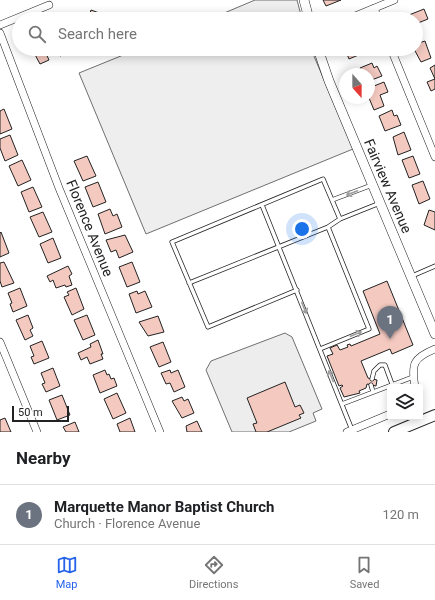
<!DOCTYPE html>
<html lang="en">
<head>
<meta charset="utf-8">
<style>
  body { margin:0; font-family:Roboto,sans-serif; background:#f2f2f2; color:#202124 }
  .controls { position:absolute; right:12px; bottom:12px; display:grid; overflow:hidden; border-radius:4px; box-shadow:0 2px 10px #0003 }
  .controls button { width:36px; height:36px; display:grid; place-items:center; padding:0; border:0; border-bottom:1px solid #e0e0e0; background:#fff; color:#202124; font:20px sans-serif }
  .compass { position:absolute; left:339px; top:68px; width:36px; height:36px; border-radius:50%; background:#fff; box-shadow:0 2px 10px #0003; rotate:159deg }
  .scale { position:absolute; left:12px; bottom:10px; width:57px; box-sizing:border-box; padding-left:4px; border:2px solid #222; border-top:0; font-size:11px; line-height:14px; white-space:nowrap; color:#222; -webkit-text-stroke:3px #fff; paint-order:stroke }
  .you { position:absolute; left:302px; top:229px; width:14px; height:14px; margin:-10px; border:3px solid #fff; border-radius:50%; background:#1a73e8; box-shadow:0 0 0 6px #1a73e833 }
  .badge { display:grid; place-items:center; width:26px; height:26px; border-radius:50%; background:#2563eb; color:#fff; font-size:13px; font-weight:700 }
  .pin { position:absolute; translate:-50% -33px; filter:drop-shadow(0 1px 2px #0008) }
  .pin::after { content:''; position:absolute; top:21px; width:14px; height:12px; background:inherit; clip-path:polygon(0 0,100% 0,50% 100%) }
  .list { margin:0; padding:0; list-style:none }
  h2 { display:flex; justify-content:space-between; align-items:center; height:52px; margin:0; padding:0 16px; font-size:17px }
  h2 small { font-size:13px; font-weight:400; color:#757577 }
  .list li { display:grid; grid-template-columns:26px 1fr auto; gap:12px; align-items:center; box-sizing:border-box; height:60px; padding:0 16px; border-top:1px solid #e0e0e0 }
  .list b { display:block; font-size:15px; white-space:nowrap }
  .list p { margin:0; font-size:13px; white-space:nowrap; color:#757577 }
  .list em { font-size:13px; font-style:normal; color:#757577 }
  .icon { flex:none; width:22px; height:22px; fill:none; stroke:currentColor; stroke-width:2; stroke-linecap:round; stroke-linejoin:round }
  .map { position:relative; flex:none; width:435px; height:432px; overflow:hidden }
  .search { position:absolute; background:#fff; box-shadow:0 2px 10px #0003; left:12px; right:12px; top:12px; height:44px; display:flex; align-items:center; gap:10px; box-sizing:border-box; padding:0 14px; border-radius:22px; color:#757577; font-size:15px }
  .sheet { height:112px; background:#fff }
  nav { display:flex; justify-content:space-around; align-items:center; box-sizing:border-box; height:56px; border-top:1px solid #e0e0e0; background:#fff; font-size:11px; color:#757577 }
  nav a { display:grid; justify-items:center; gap:2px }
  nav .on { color:#2563eb }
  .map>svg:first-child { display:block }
  .green { fill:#eee; stroke:#6f6f6f }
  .parking { fill:#ededed; stroke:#6f6f6f }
  .building { fill:#f3c9c0; stroke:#222 }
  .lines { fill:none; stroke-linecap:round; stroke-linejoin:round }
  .service-casing { stroke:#222; stroke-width:5 }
  .minor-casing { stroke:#222; stroke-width:8 }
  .tertiary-casing { stroke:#222; stroke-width:10 }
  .secondary-casing { stroke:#222; stroke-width:12 }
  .service { stroke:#fff; stroke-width:3.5 }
  .minor { stroke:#fff; stroke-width:7 }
  .tertiary { stroke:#fff; stroke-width:9 }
  .secondary { stroke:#fff; stroke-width:10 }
  .oneway { stroke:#9c9c9c }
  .labels { text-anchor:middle; stroke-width:3; stroke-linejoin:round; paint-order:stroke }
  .street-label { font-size:14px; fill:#222; stroke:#fff }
</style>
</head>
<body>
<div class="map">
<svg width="435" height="432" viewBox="0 0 435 432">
  <rect width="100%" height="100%" fill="#fff"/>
  <path class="green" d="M255,0H297L302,19H210Z
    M138,49H311L353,149L146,234L79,73Z"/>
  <path class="parking" d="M285,333L292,337L322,409L313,413L316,421L289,432H232L206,370L211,361Z"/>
  <path class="building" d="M323,0H341L326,6Z
    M424,9L428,19L418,23L420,28L416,30V19H405L404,17Z
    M91,10L102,14L101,18L104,19H88Z
    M425,41L431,58L421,62L414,49H416V44Z
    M32,49H44L49,60L40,64Z
    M57,49H76V50L60,56Z
    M345,49H367L368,51L349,59Z
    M372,63L374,68L377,66L382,76L369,81V74H362L360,68Z
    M435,65V89L431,91L427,82L435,79L430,68Z
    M384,82L388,92L380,95L384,106L374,110L369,98V88Z
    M4,109L12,129L0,134V111Z
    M392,110L394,116L397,115L401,125L385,131L379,116Z
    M404,132L411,150L398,155L393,137Z
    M10,135L18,155L5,161L0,148V139Z
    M87,156L96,176L83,181L74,161Z
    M413,156L420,174L409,178L402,160Z
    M22,160L31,180L18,186L9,166Z
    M423,181L430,199L419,204L412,185Z
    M98,182L106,202L93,207L85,187Z
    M33,187L42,207L29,212L21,192Z
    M110,209L113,216L117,214L122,227L105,234L98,214Z
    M429,210L435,212V230L424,225Z
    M43,212L52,232L39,237L30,217Z
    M1,232L9,253L0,257V233Z
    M125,235L133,252L119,258L116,250L111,252L106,240Z
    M53,238L61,258L48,263L40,244Z
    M4,262L14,283L2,287L0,281V263Z
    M132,262L140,282L127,287L119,267Z
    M68,266L72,274L69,276L72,285L66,287L65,285L56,288L53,280L50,282L47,276Z
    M387,281L413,345L392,354L390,349L361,361L368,378L377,380L376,386L367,384L366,388L359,391L360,393L344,397L340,388L343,386L342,385L339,386L327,356L333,354L330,348L337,345L340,350L348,347L347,345L350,344L351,346L380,334L363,291Z
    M20,288L27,306L13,312L10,304L12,303L8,293Z
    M76,288L84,309L72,315L64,297L69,295L67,292Z
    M137,291L138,294L145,291L152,307L136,313L129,294Z
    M28,315L33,328L30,330L33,336L25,340L16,320Z
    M87,315L95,335L83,340L74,320Z
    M158,316L164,332L148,336L139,322Z
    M98,340L103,354H101L103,359L90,364L87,357L81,360L78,353L91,347L90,344Z
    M42,341L49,358L34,364L31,357L34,356L30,346Z
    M163,342L171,362L159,367L150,347Z
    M53,368L60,386L46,392L42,384L45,383L41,373Z
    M105,370L107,375L109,374L111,379L114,378L117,386L100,393L93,375Z
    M170,370L171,373L178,370L185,387L174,392L170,383L166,384L161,373Z
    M285,382L295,407L300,405L304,413L299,415L301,418L267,432H256L253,424L257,423L247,398Z
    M117,393L126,413L113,419L104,399Z
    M62,395L70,415L57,420L49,400Z
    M182,397L184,401L188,399L194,413L182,418L172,401Z
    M5,418L11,432H0V420Z
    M130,418L135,432H120L117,424Z
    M197,421L202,432H187L186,426Z
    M75,422L79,432H66L63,427Z"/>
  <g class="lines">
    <g class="service-casing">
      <path id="service" d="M332,200L372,185
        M262,205L352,430
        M412,276L435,266
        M189,283L328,227L340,219L380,203
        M297,290L208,327L172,242L323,179L340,219
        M320,349L369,329L328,227
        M372,379L374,371L380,365H385L392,384
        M371,385L373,392
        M342,404L413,377"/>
    </g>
    <g class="minor-casing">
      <path id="minor" d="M374,8L378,19
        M348,19L394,0
        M0,25L49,5
        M0,33L59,188L160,432
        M391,49L435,157
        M0,342L37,432
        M415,387C411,364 413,358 435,349
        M347,432L390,414"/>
    </g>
    <g class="tertiary-casing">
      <path id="tertiary" d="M304,0L309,19
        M318,49L329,81L435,334"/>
    </g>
    <g class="secondary-casing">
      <path id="secondary" d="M394,432L435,415"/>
    </g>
    <use href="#service" class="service"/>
    <use href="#minor" class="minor"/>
    <use href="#tertiary" class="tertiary"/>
    <use href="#secondary" class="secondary"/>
  </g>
  <defs><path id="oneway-shaft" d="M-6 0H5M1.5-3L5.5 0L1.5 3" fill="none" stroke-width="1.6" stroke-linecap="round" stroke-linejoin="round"/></defs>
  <g class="oneway">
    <use href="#oneway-shaft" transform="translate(352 193) rotate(159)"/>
    <use href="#oneway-shaft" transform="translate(304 308) rotate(68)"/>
    <use href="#oneway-shaft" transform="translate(356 334) rotate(-22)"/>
    <use href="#oneway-shaft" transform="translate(331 376) rotate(-112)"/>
  </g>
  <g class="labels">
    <g class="street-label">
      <text transform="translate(388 186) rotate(67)" y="5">Fairview Avenue</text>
      <text transform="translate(90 228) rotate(68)" y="5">Florence Avenue</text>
    </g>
  </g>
</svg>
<div class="controls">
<button><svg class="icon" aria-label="layers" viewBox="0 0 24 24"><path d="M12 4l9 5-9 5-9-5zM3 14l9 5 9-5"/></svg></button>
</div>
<svg class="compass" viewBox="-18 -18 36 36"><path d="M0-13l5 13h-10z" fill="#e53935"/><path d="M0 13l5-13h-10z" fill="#757577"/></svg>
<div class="scale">50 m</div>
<div class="you"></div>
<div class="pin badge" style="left:390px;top:339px;background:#6b7280">1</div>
<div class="search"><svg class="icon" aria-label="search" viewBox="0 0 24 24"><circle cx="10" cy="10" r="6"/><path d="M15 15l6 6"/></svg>Search here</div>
</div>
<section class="sheet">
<h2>Nearby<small></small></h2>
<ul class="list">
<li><span class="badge" style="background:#6b7280">1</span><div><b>Marquette Manor Baptist Church</b><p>Church · Florence Avenue</p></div><em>120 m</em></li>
</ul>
</section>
<nav>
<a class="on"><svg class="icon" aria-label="map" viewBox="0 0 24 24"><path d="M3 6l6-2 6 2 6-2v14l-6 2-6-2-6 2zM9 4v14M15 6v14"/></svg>Map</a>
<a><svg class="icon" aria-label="directions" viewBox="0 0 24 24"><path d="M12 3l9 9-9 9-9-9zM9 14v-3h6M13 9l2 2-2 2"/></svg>Directions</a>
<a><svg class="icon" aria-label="saved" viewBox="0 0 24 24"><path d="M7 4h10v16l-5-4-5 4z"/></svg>Saved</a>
</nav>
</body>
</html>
